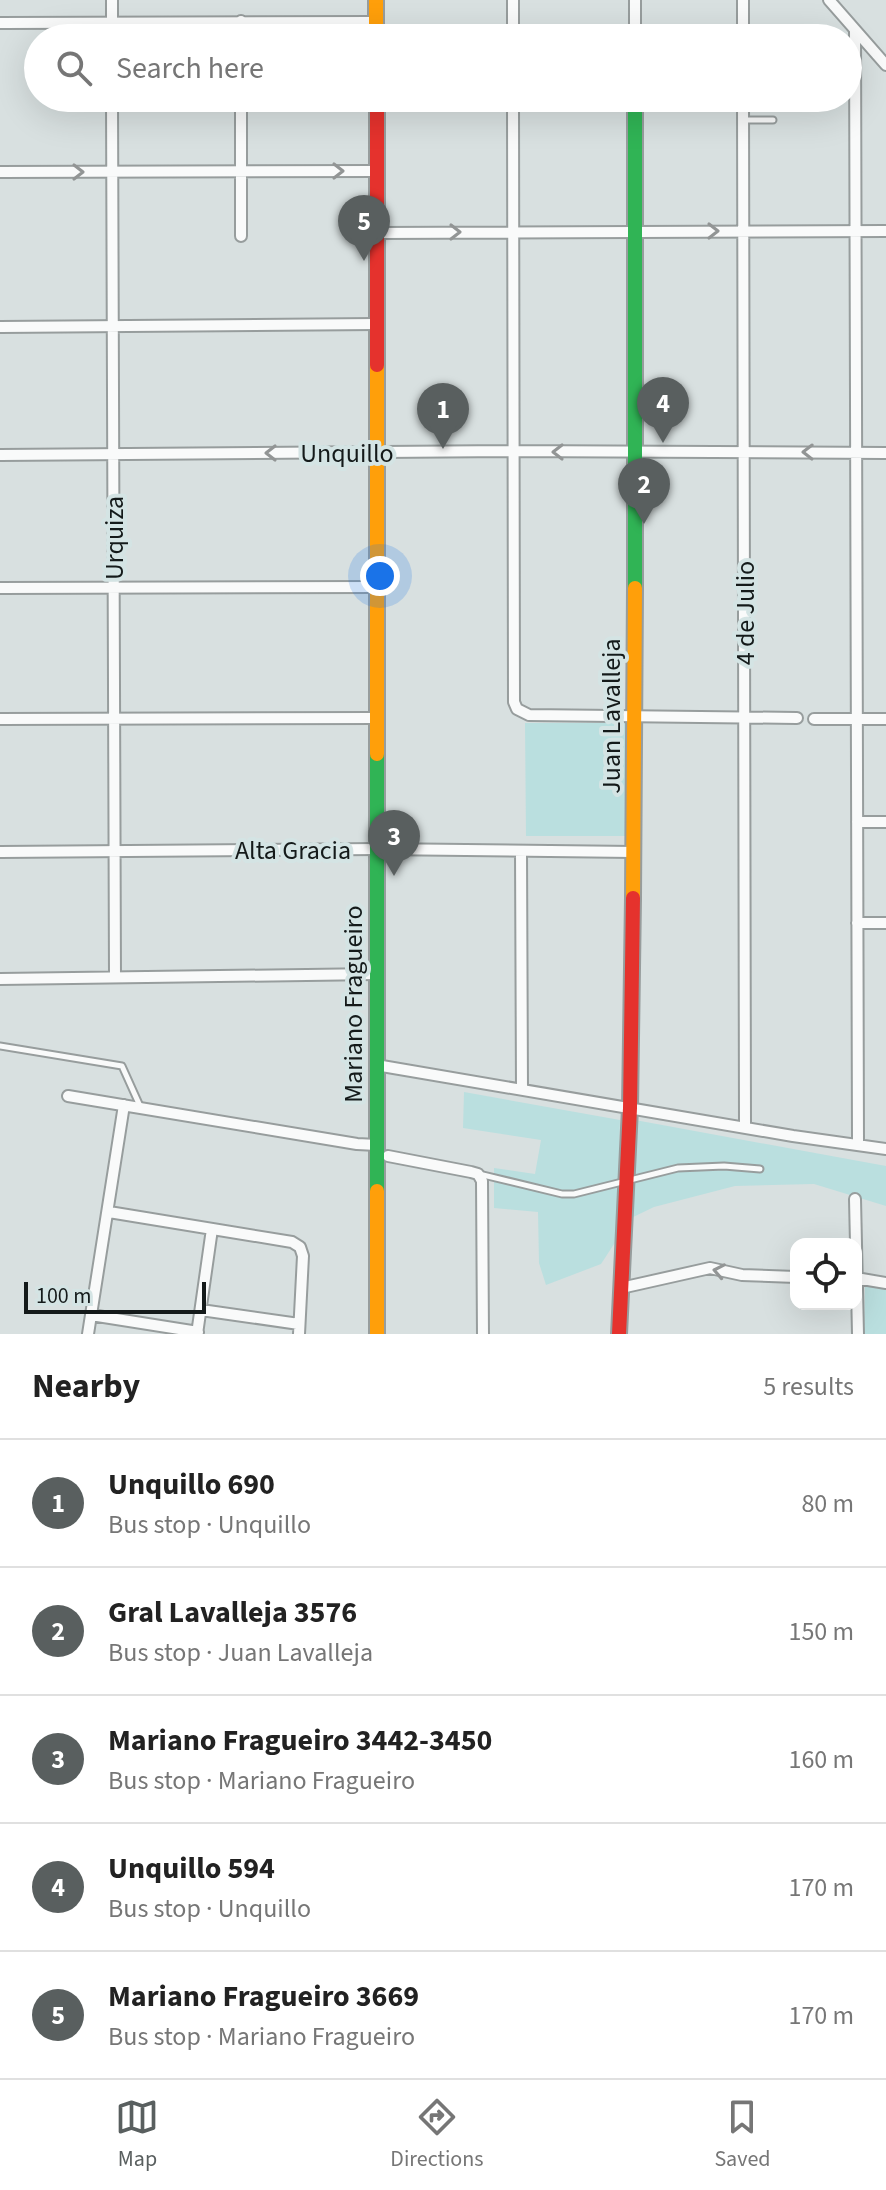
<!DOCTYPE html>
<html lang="en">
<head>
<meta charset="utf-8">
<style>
  body { margin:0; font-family:"Source Sans 3",sans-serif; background:#f6f6f6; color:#222 }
  .controls { position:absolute; right:24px; bottom:24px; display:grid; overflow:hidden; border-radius:16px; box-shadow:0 8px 32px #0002 }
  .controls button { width:72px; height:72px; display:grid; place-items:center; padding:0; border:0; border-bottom:2px solid #e0e0e0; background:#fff; color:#222; font:40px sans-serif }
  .scale { position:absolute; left:24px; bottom:20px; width:182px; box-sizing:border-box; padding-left:8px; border:4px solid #141a1a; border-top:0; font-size:22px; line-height:28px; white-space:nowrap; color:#141a1a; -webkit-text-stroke:6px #d4e4e4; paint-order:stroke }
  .you { position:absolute; left:380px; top:576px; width:28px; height:28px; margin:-20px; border:6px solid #fff; border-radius:50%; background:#1a73e8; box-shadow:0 0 0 12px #1a73e833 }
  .badge { display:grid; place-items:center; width:52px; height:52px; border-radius:50%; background:#595f5f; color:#fff; font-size:26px; font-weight:700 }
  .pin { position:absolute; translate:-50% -66px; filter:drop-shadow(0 2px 4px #0008) }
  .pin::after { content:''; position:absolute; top:42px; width:28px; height:24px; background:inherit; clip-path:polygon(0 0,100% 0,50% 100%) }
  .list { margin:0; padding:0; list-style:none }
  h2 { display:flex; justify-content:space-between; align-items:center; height:104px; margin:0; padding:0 32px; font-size:34px }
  h2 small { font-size:26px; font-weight:400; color:#767676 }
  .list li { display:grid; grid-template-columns:52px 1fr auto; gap:24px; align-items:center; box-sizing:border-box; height:128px; padding:0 32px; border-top:2px solid #e0e0e0 }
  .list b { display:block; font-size:30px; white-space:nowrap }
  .list p { margin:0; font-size:26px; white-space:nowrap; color:#767676 }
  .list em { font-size:26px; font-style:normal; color:#767676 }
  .icon { flex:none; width:44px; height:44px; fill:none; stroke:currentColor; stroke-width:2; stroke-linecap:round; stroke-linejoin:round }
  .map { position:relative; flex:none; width:886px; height:1334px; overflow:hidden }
  .search { position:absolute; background:#fff; box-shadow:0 8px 32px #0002; left:24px; right:24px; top:24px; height:88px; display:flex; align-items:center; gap:20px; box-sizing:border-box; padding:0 28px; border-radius:44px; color:#767676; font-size:30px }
  .sheet { height:744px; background:#fff }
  nav { display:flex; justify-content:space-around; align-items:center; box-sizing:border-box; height:112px; border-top:2px solid #e0e0e0; background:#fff; font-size:22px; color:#767676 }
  nav a { display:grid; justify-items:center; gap:4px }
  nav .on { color:#595f5f }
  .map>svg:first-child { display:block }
  .green { fill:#badfdf }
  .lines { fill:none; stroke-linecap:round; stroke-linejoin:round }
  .lane-casing { stroke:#979d9d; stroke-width:9 }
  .street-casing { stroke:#979d9d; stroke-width:14 }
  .fast-casing { stroke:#979d9d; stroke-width:18 }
  .slow-casing { stroke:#979d9d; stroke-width:18 }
  .jam-casing { stroke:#979d9d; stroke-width:18 }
  .lane { stroke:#f9fafa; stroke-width:5 }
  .street { stroke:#f9fafa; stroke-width:10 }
  .fast { stroke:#30b455; stroke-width:14 }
  .slow { stroke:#ff9f0a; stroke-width:14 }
  .jam { stroke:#e5322d; stroke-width:14 }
  .oneway { stroke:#929595 }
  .labels { text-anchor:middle; stroke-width:8; stroke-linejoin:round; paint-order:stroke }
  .street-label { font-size:26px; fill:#141a1a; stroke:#d4e4e4 }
</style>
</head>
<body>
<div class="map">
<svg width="886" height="1334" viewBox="0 0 886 1334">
  <rect width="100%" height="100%" fill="#d8e0e0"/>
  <path class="green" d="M525,723H630L631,836H526Z
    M464,1092L620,1120L616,1241L601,1264L546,1285L539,1263L538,1212L494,1208V1168L535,1174L541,1140L463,1128Z
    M635,1120L886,1166V1206L814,1184L735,1186L654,1207L629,1219Z
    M865,1286L886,1290V1334H864Z"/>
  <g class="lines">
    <g class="lane-casing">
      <path id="lane" d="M743,120H773
        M0,1046L122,1066L140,1106
        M479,1174L562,1194H574L678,1168L724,1166L760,1169"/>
    </g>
    <g class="street-casing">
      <path id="street" d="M112,0V38
        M513,0V38
        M635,0V38
        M743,0V38
        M829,0L886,65
        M241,21V38
        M0,23L376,22
        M855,30L858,1144
        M112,98L115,977
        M241,98V236
        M513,98L514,702L517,709L529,715L797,718
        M743,98L745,1127
        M0,172L377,171
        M377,233L886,231
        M0,327L376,324
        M0,455L513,451L886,453
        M0,588L377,587
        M0,719L377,718
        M814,719H886
        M857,822H886
        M521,851L522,1089
        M0,852L377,849L633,852
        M857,923H886
        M0,979L377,974
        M376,1065L793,1136L886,1149
        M68,1096L357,1144L377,1145
        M388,1156L471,1172L478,1174L482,1181L483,1334
        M855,1199L858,1334
        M109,1212L292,1242L300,1247L303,1256L299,1334
        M856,1278L886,1283
        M621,1288L710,1268L742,1275L796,1277
        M201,1310L299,1324
        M91,1315L198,1332
        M88,1334L124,1105
        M197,1334L212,1229"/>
    </g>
    <g class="fast-casing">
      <path id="fast" d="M635,98V588
        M377,754V1191"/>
    </g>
    <g class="slow-casing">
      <path id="slow" d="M376,0V38
        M377,365V754
        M633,898L635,588
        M377,1191V1334"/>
    </g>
    <g class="jam-casing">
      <path id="jam" d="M377,98V365
        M619,1334L630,1108L633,898"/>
    </g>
    <use href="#lane" class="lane"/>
    <use href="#street" class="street"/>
    <use href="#fast" class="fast"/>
    <use href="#slow" class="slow"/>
    <use href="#jam" class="jam"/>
  </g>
  <defs><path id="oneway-chevron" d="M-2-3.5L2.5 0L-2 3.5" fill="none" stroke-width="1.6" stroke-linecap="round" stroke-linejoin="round" transform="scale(2)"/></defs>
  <g class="oneway">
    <use href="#oneway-chevron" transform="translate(338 171)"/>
    <use href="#oneway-chevron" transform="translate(78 172)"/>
    <use href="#oneway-chevron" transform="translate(713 231)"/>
    <use href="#oneway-chevron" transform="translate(455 232)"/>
    <use href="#oneway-chevron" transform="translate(558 452) rotate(-180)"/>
    <use href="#oneway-chevron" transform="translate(808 452) rotate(-179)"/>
    <use href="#oneway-chevron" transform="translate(271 453) rotate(180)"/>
    <use href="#oneway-chevron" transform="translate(719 1271) rotate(-169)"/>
  </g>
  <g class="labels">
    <g class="street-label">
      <text x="347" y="462">Unquillo</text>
      <text transform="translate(114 538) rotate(-90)" y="9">Urquiza</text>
      <text transform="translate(745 613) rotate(-90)" y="9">4 de Julio</text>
      <text transform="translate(611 716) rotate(-90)" y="9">Juan Lavalleja</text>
      <text x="293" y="859">Alta Gracia</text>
      <text transform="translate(353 1004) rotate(-90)" y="9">Mariano Fragueiro</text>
    </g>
  </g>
</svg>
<div class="controls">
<button><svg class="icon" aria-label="locate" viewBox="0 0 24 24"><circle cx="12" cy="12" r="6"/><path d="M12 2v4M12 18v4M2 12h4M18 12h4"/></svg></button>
</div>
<div class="scale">100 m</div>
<div class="you"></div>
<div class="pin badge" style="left:443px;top:449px">1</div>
<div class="pin badge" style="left:644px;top:524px">2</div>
<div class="pin badge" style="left:394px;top:876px">3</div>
<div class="pin badge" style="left:663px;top:443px">4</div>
<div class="pin badge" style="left:364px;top:261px">5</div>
<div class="search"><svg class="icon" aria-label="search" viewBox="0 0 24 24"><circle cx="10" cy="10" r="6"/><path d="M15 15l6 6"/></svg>Search here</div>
</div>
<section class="sheet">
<h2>Nearby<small>5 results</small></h2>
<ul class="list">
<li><span class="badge">1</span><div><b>Unquillo 690</b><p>Bus stop · Unquillo</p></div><em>80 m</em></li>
<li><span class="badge">2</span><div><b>Gral Lavalleja 3576</b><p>Bus stop · Juan Lavalleja</p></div><em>150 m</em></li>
<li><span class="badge">3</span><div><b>Mariano Fragueiro 3442-3450</b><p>Bus stop · Mariano Fragueiro</p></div><em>160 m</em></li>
<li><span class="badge">4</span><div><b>Unquillo 594</b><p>Bus stop · Unquillo</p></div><em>170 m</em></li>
<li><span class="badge">5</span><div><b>Mariano Fragueiro 3669</b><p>Bus stop · Mariano Fragueiro</p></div><em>170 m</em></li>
</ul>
</section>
<nav>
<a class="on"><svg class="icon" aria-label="map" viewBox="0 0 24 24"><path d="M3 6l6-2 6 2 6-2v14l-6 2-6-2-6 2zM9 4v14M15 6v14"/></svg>Map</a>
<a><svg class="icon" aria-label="directions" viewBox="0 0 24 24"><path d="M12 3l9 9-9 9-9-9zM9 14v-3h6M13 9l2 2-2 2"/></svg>Directions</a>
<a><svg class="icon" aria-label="saved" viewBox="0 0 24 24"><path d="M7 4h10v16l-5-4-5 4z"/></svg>Saved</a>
</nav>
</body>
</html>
